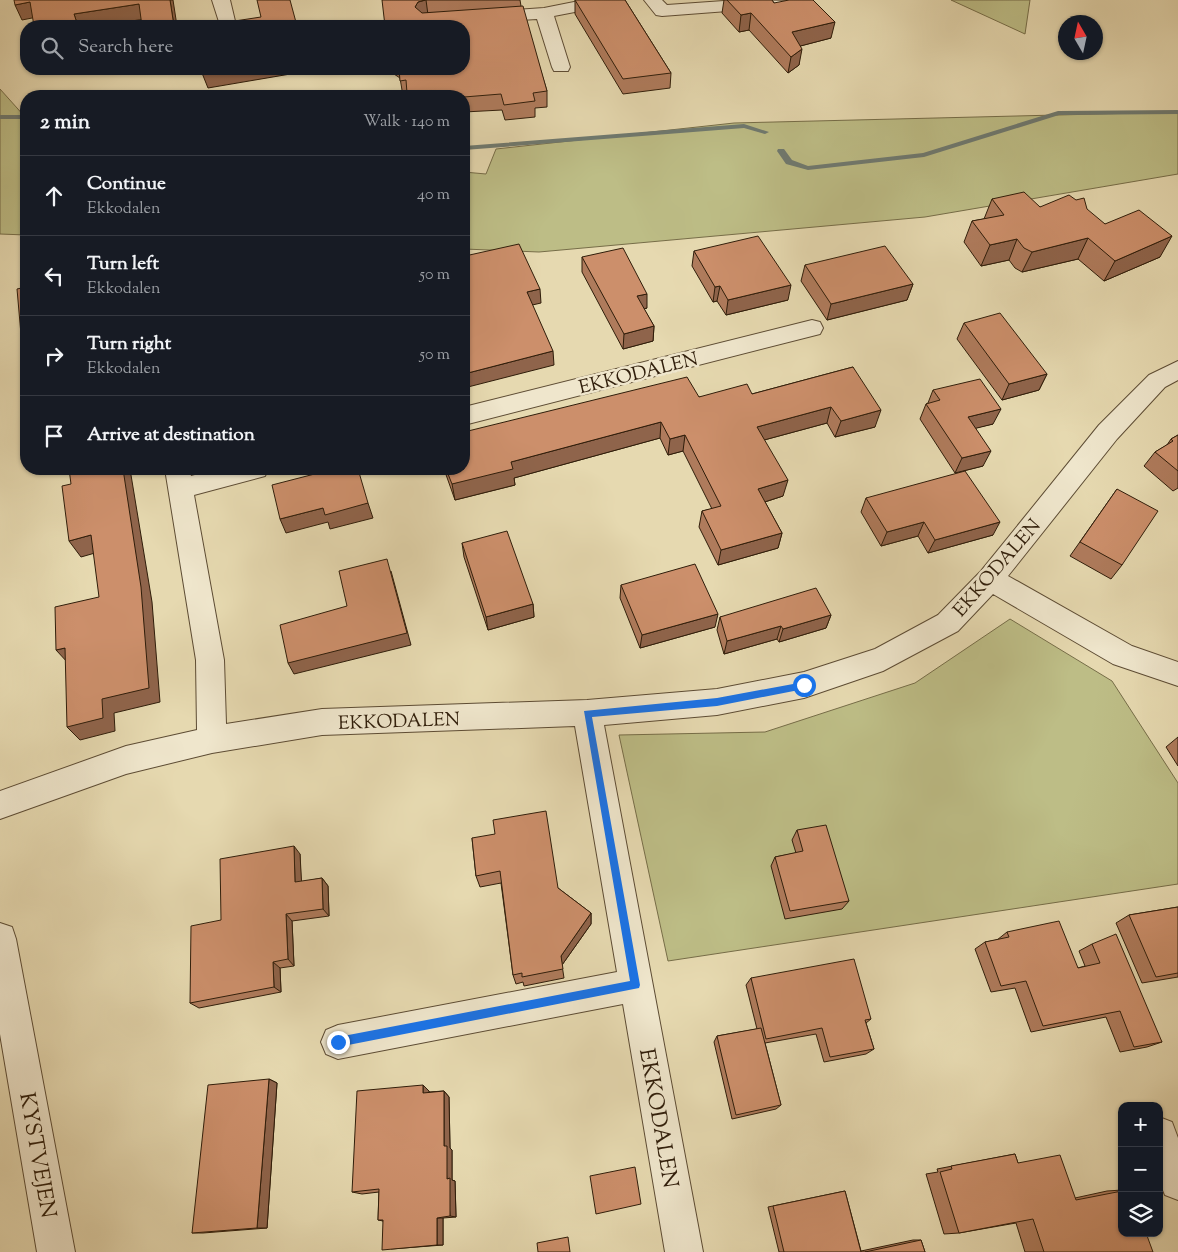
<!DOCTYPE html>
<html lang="en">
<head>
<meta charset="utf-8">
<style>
  body { margin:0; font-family:"Sorts Mill Goudy",serif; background:#242831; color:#f1f3f6 }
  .controls { position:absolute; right:15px; bottom:15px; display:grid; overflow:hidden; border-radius:10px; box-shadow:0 1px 4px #0004 }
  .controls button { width:45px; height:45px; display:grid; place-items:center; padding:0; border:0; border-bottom:1px solid #363941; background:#171b24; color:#f1f3f6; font:25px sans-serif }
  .compass { position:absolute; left:1058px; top:15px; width:45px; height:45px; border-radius:50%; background:#171b24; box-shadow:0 1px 4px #0004; rotate:351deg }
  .stop { position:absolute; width:15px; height:15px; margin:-11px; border:4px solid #1a73e8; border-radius:50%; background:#fff }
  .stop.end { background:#1a73e8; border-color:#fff; box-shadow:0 1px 5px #0008 }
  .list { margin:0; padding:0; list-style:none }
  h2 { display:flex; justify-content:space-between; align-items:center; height:65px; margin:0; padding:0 20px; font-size:21px }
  h2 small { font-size:16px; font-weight:400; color:#9ea1a6 }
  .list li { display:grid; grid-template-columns:32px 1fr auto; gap:15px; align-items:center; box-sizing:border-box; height:80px; padding:0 20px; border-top:1px solid #363941 }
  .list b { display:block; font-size:19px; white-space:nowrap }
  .list p { margin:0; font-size:16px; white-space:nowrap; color:#9ea1a6 }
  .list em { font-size:16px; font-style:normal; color:#9ea1a6 }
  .icon { flex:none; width:28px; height:28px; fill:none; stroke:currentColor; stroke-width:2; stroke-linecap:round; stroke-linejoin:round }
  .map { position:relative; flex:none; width:1178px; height:1252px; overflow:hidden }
  .search { position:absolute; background:#171b24; box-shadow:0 1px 4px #0004; left:20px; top:20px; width:450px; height:55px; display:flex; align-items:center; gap:12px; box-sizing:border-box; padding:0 18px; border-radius:20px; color:#9ea1a6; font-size:19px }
  .panel { position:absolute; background:#171b24; box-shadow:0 1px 4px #0004; left:20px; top:90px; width:450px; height:385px; border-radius:20px }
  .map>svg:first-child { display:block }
  .green { fill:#bdbd86; stroke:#766d48 }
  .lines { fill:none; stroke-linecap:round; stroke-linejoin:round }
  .stream { fill:#6f7a71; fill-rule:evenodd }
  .minor-casing { stroke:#5d4c34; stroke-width:2 }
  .minor { fill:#efe6cc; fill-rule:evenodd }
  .wall { fill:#af7b5c; stroke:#2f1d0a }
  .shaded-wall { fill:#8f644b; stroke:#2f1d0a }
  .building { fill:#cc8f6b; stroke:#2f1d0a }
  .route { fill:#1a73e8 }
  .labels { text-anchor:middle; stroke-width:5; stroke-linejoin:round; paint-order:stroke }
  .street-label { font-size:19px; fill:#2f1d0a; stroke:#efe6cc }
  .near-street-label { font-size:22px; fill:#2f1d0a; stroke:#efe6cc }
</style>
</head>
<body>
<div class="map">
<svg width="1178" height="1252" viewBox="0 0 1178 1252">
  <rect width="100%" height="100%" fill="#e6d9b0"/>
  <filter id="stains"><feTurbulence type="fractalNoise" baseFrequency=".004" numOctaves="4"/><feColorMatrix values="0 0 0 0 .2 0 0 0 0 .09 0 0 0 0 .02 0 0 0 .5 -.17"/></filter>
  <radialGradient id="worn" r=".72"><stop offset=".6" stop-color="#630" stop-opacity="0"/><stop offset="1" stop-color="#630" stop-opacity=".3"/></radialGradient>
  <path class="green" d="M951,0H1030L1025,34Z
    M0,89L26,118V235L0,234Z
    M1178,112V174L925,217L539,252L464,249V172L486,174L496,149L734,123Z
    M1010,619L1112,681L1178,783V884L668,961L619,735L765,732L915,683Z"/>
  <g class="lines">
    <path class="stream" d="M1178,110V114L1059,115L924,157L808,170L786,164L777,151L778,149H784L792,160L808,166L923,153L1058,111Z
      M0,115H26V119H0Z
      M744,124L769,132L765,134L744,128L464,150V146Z"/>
    <g class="minor-casing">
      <path id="minor" d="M212,0H230L235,21L232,25H220Z
        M584,0H620L617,4L611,5L554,16L570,67L568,71H554L552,67L537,19L489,22L483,21L480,17L483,13L489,12L544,8Z
        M644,0H662L667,5L738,0L802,1L799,5L793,6L662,16L656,15Z
        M812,320L820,322L823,328L820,334L464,425V407Z
        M1178,361V380L1165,387L1117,439L1008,576L1132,646L1178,662V686L1113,664L993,594L958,631L883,671L804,698L717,715L604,725L703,1252H665L623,1004L338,1059L326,1054L321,1042L326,1030L338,1025L617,972L575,726L322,735L212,753L126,774L0,819V791L126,746L197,730L196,660L165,469H189L191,476L218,469H268L265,476L194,495L224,660L226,724L322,709L587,700L717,689L804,672L875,649L938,615L981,571L1099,425L1149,375Z
        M0,923L12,927L16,939L75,1252H37L0,1034Z
        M1159,1117L1172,1122L1178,1138V1200L1165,1195L1159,1181Z"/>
    </g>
    <use href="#minor" class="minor"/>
  </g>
  <path class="wall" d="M382,0H520L521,6L547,91V107L535,108V117L505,120L502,110L464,112V96H403L400,78L391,72V69H464Z
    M575,0H625L671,73L670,88L623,94L575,14Z
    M724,0H772L774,3L831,38L800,46L799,65L788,73L749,30L739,32L722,13Z
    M992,199L1040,207L1105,224L1160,257L1104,281L1078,259L1022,272L1015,268L1009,260L981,266L964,242L972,221L984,219Z
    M694,251L788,300L726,315L717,301L713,302L692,266Z
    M582,257L647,308L644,309L654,326L653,341L623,349L582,272Z
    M805,265L913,284L907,300L827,320L801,281Z
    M964,323L1047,374L1039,390L1002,400L957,339Z
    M853,367L875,427L835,437L827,423L764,440L783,496L765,502L782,533L778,548L718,565L699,527L702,511L712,509L683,451L668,455L660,438L514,478L515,485L455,500L444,469H464L699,397L752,394Z
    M933,390L993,424L975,428L983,466L955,473L920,419L926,404L928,403Z
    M1178,435V488L1173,491L1144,466L1155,452L1167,445L1171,439Z
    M1117,489L1122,565L1111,579L1070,556Z
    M866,498L993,535L928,553L918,536L881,546L861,512Z
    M462,543L533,604L534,617L488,630L464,557Z
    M621,585L715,627L640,648L620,598Z
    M831,615L826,628L779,642L777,639L724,654L717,630L720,617Z
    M1178,737V766L1166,747Z
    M797,830L849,901L842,909L785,919L771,866L775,857L796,853L792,840Z
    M472,838L558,888L591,913V924L562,965L564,978L524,986L523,982L516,984L513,975L501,883L480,887L476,876Z
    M300,854L301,882L322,878L328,886L329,916L292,921L294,966L280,968L281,992L199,1008L190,1003L221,920Z
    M1178,907V977L1142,983L1116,923L1129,915Z
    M1007,932L1078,968L1085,966L1079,951L1092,944L1162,1042L1147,1047L1120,1052L1106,1017L1031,1032L1015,988L991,992L975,949L985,942L997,940Z
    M751,978L871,1019L866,1023L874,1049L866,1054L824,1062L816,1034L765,1043L781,1105L776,1109L732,1119L714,1042L717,1036L757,1029L746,985Z
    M269,1079L277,1083L267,1228L203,1233H192Z
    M429,1091V1092L444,1091L449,1097L450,1148L452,1150V1180L455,1181L456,1217L443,1218V1245L391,1249L383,1221L378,1220L379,1192L362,1194L352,1192Z
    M1015,1154L1018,1163L1075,1198L1107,1191L1122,1190V1233L1153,1252H1025L1016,1223L959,1233L944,1234L926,1174L938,1172L937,1169Z
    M845,1191L861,1251L913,1240H921L925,1252H779L768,1207Z"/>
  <path class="shaded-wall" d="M170,0H173L177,26H174Z
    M426,0L428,15L420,17L415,7L418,2Z
    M30,2L37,17L22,20L15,5Z
    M139,4L145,19L98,26H78L74,14Z
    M751,13L749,30L739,32L741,15Z
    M835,22L831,38L789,49L792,32Z
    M802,49L799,65L788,73L791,57Z
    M225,69H308V71L208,88L202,73Z
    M1172,236L1160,257L1104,281L1115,261Z
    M1088,238L1078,259L1022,272L1032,252Z
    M1017,239L1009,260L981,266L990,245Z
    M913,284L907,300L827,320L831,304Z
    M791,285L788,300L726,315L728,300Z
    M720,286L717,301L713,302L715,287Z
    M540,289L541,303L528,306L527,292Z
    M647,294V308L636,311L637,296Z
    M654,326L653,341L623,349L624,334Z
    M26,345V353L22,346Z
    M553,351L554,365L464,388V374Z
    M1047,374L1039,390L1002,400L1009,384Z
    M831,407L827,423L753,443L757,427Z
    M1001,409L993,424L961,432L968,417Z
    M881,410L875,427L835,437L841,421Z
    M661,422L660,438L514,478L515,485L455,500L452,484L511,462Z
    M685,435L683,451L668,455L670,439Z
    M991,451L983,466L955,473L962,458Z
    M123,469H130L152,602L160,702L114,713L115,731L80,740L67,727L102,699Z
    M788,480L783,496L755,505L758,489Z
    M368,503L373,518L330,529L328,522L286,533L280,519L323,508Z
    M924,522L918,536L881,546L887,532Z
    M1000,522L993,535L928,553L935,540Z
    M782,533L778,548L718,565L721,550Z
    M91,535L102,551L81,557L69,541Z
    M391,571L411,645L294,674L288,663Z
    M533,604L534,617L488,630L486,617Z
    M718,614L715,627L640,648L642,635Z
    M831,615L826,628L779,642L783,629Z
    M781,626L777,639L724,654L727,641Z
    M65,648L69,664L56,650Z
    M294,846L300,854L302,890L295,882Z
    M322,878L328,886L329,916L323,909Z
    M591,913V924L562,965L561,956Z
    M286,914L292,921L294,966L288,959Z
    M273,962L280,968L281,992L274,987Z
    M269,1079L277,1083L267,1228H257Z
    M423,1085L429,1091V1099L423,1093Z
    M444,1091L449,1097L450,1148L452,1150V1180L455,1181L456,1217L450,1216L444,1146Z
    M437,1218H443V1245H437Z"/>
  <path class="building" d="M14,0H170L174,26H142L139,4L74,14L78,26H34L30,2L15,5Z
    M257,0H290L297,26H202L261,17Z
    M382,0H425L418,2L415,7L422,13L523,6L547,91L533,93L535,101L504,105L501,94L464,97V96H411V92L407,93L406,80L400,81L399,69H464V26H385Z
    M575,0H625L671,73L623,79Z
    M727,0H772L774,3L789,0H813L835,22L792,32L802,49L791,57L751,13L741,15Z
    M202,69H225L202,73Z
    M1024,192L1040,207L1069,195L1076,200L1084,198L1087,209L1105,224L1139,210L1172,236L1115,261L1088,238L1032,252L1024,248L1017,239L990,245L972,221L1004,215L992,199Z
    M758,236L791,285L728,300L720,286L715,287L694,251Z
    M519,244L540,289L527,292L553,351L464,374V253L465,256Z
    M885,246L913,284L831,304L805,265Z
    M623,248L647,294L637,296L654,326L624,334L582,257Z
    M26,287V345L22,346L17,289Z
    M1000,313L1047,374L1009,384L964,323Z
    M853,367L881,410L841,421L831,407L757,427L788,480L758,489L782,533L721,550L702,511L721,506L685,435L670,439L661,422L511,462L513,469L452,484L446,469H464V432L687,377L699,397L747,384L752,394Z
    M980,379L1001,409L968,417L991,451L962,458L926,404L940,400L933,390Z
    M1178,435V471L1155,452L1173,441L1171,439Z
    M69,469H123L141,587L149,688L102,699L103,718L67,727L65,648L56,650L55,607L99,597L91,535L69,541L62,486L71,484Z
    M334,469H358L368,503L325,515L323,508L280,519L272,485Z
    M965,471L1000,522L935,540L924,522L887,532L866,498Z
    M1117,489L1158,511L1122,565L1080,542Z
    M507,531L533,604L486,617L462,543Z
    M387,559L407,633L288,663L280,625L347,606L339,571Z
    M695,564L718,614L642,635L621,585Z
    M816,588L831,615L783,629L781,626L727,641L720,617Z
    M546,811L558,888L591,913L561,956L563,969L522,977V973L513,975L500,871L476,876L472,838L495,834L493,820Z
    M826,825L849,901L790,911L775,857L803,851L797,830Z
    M294,846L295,882L322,878L323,909L286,914L288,959L273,962L274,987L190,1003L191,926L221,920L220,859Z
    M1178,907V973L1156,977L1129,915Z
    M1059,921L1078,968L1100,963L1092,944L1116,934L1162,1042L1134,1047L1120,1011L1043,1026L1026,981L1001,986L985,942L1009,937L1007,932Z
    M854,959L871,1019L865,1020L874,1049L830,1057L822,1028L766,1039L751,978Z
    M761,1028L781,1105L736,1115L717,1036Z
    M269,1079L257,1228L192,1233L208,1085Z
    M423,1085V1093L444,1091V1146H447V1179L450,1178V1216L437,1218V1245L382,1250L383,1220H378L379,1189L352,1192L357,1091Z
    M1015,1154L1018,1163L1060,1155L1076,1200L1122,1191V1233H1146L1153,1252H1044L1033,1219L959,1233L940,1172L952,1169L951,1166Z
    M635,1167L641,1204L596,1214L590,1176Z
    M845,1191L861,1252H784L773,1206Z
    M568,1237L570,1252H538L537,1243Z
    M921,1240L925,1252H865Z"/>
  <path class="route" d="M804,682L808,685L804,689L717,706L592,717L640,985L639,988L338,1047L334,1045L333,1042L338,1037L630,981L584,711L717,698Z"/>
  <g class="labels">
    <g class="street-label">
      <text transform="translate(638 372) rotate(-14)" y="7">EKKODALEN</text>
      <text transform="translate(996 567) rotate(-49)" y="7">EKKODALEN</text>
      <text transform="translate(399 720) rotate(-2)" y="7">EKKODALEN</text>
    </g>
    <g class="near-street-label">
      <text transform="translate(660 1118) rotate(80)" y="8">EKKODALEN</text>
      <text transform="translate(39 1155) rotate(80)" y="8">KYSTVEJEN</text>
    </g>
  </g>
  <rect width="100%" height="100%" filter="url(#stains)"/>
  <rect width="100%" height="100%" fill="url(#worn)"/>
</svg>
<div class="controls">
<button>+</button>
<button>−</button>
<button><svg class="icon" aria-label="layers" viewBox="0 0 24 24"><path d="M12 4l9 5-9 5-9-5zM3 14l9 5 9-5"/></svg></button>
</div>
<svg class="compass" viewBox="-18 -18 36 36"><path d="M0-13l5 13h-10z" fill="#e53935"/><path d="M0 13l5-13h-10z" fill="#9ea1a6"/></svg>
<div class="stop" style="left:804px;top:685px"></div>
<div class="stop end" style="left:338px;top:1042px"></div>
<div class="search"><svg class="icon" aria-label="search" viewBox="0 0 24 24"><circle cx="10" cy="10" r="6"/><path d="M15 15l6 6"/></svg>Search here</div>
<section class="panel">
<h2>2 min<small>Walk · 140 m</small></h2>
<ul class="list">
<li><svg class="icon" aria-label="ahead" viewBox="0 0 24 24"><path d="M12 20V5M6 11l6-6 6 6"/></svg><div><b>Continue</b><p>Ekkodalen</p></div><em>40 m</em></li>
<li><svg class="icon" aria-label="left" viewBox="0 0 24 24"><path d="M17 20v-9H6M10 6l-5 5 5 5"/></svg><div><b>Turn left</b><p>Ekkodalen</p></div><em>50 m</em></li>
<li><svg class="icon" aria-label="right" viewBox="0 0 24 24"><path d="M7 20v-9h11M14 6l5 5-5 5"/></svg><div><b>Turn right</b><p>Ekkodalen</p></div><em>50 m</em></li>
<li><svg class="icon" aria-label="arrive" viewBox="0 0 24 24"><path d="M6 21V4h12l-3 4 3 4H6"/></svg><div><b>Arrive at destination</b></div></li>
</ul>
</section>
</div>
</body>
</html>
